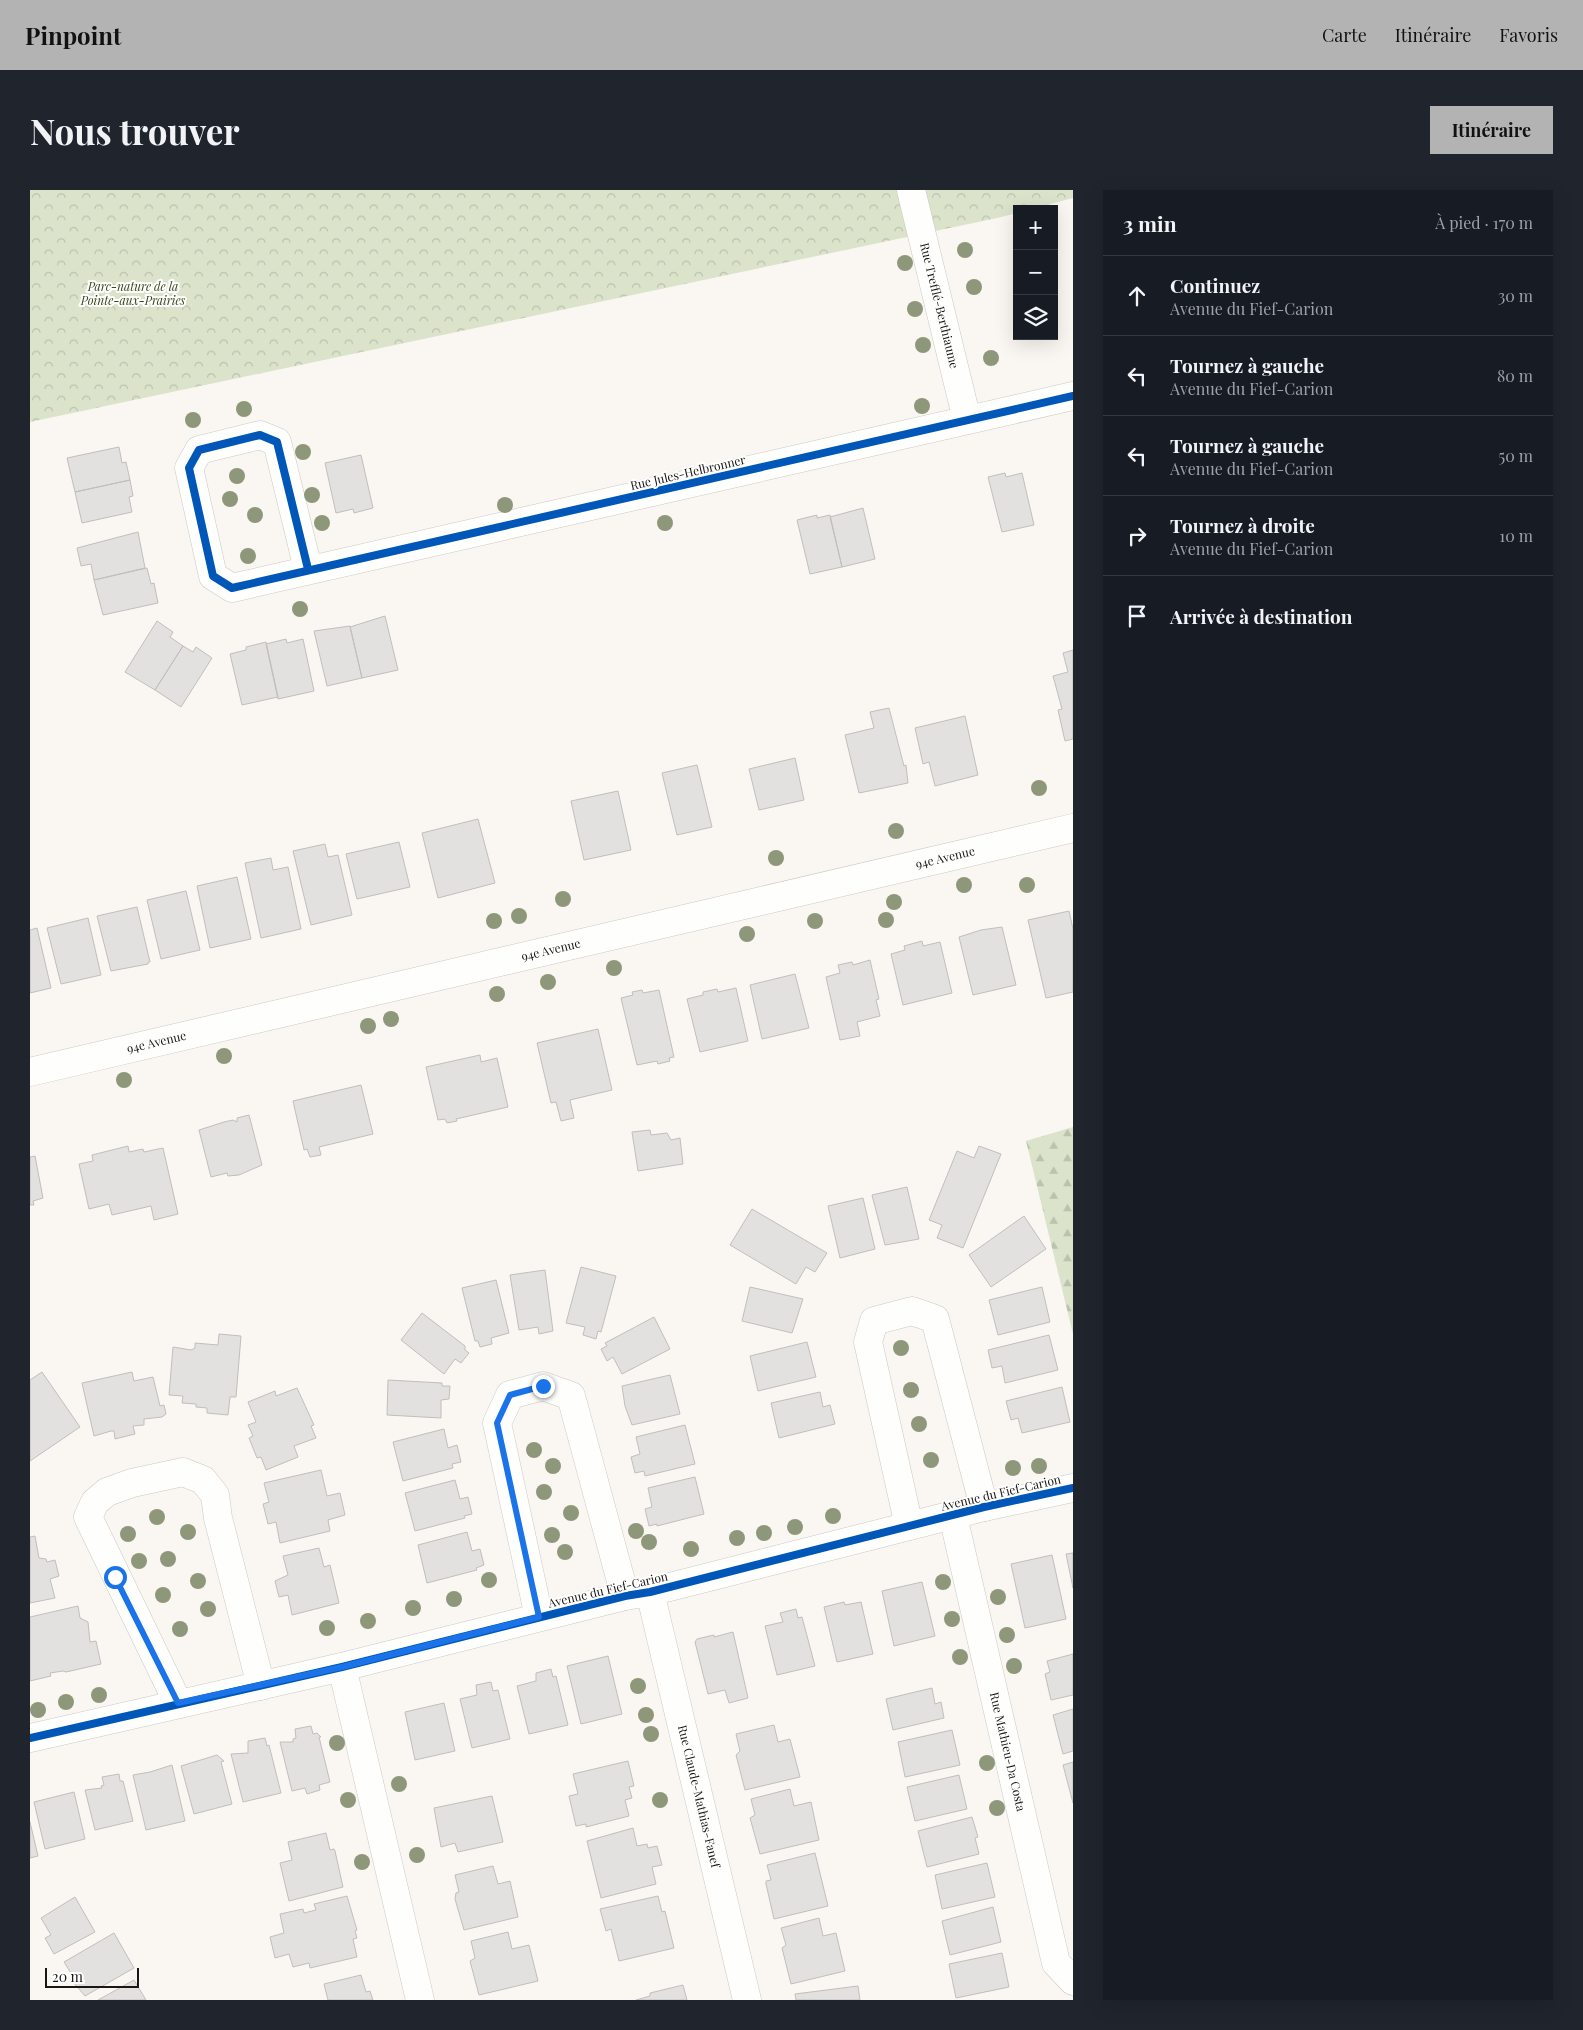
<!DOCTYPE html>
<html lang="fr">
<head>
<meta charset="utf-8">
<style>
  body { margin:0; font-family:"Playfair Display",serif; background:#20242c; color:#f1f3f6 }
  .controls { position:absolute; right:15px; top:15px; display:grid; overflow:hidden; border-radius:0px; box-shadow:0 5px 20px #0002 }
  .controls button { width:45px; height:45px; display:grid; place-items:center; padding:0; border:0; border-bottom:1px solid #363941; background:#171b24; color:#f1f3f6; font:25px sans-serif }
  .scale { position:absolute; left:15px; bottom:12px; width:94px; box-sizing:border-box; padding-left:5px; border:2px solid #191713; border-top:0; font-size:14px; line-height:18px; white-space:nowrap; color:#191713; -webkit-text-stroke:4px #fff; paint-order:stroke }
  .stop { position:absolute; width:15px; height:15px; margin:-11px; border:4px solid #1a73e8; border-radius:50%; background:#fff }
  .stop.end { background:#1a73e8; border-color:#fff; box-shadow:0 1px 5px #0008 }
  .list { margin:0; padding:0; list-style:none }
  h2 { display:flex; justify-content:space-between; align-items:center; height:65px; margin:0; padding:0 20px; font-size:21px }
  h2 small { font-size:16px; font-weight:400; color:#9ea1a6 }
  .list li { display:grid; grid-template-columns:32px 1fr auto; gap:15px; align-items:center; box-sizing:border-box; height:80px; padding:0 20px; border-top:1px solid #363941 }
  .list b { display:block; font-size:19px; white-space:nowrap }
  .list p { margin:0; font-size:16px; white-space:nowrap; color:#9ea1a6 }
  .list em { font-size:16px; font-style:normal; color:#9ea1a6 }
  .icon { flex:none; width:28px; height:28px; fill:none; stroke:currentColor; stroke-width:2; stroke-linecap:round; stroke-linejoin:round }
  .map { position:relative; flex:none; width:1043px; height:1810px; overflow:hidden; border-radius:0px }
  header { display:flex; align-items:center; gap:30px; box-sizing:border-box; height:70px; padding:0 25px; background:#b3b3b3; color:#111 }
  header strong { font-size:24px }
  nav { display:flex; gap:28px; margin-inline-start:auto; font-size:18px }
  .intro { display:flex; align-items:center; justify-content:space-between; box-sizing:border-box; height:120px; padding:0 30px }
  h1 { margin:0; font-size:35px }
  .button { padding:12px 22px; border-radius:0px; background:#b3b3b3; color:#111; font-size:18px; font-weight:700 }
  main { display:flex; gap:30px; padding:0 30px }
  aside { flex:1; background:#171b24; border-radius:0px; box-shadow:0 5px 20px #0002 }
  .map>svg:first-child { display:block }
  .forest { fill:url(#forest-firs) }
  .park { fill:url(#park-crowns) }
  .building { fill:#e3e0e0; stroke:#c0bebe }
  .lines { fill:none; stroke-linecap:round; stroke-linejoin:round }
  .street-casing { stroke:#ccc9c5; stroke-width:29 }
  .street { stroke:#fefefd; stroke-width:28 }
  .cycleway-casing { stroke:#fff; stroke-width:11 }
  .cycleway { stroke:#0057b8; stroke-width:8 }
  .tree { fill:#8f977a }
  .route { stroke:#1a73e8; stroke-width:6 }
  .labels { text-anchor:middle; stroke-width:4; stroke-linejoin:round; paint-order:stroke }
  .park-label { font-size:12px; font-style:italic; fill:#374918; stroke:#fff }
  .street-label { font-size:12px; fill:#191713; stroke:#fff }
</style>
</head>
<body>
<header>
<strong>Pinpoint</strong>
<nav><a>Carte</a><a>Itinéraire</a><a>Favoris</a></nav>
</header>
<div class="intro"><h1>Nous trouver</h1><a class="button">Itinéraire</a></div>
<main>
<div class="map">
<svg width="1043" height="1810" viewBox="0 0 1043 1810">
  <defs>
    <pattern id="forest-firs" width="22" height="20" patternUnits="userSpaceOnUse" patternTransform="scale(1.25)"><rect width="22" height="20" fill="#dbe3cb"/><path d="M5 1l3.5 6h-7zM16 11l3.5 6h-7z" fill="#bbc2ad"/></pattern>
    <pattern id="park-crowns" width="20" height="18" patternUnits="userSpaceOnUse" patternTransform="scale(1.25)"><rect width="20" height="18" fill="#dbe3cb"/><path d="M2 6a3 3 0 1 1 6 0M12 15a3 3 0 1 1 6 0" fill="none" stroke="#bbc2ad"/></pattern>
  </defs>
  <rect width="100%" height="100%" fill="#faf7f2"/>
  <path class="forest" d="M1043,937V1144L996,951Z"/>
  <path class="park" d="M0,0H1043V8L1002,19H987V23L967,28L0,232Z"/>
  <path class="building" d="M89,257L92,273L96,272L100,290L45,302L37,268Z
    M331,265L343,318L324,323L323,319L306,323L295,273Z
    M975,283L976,287L992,283L1004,335L972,342L958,287Z
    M100,290L103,306L99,307L102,322L52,333L45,302Z
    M833,318L845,369L812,377L800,327Z
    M787,325V328L800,325L812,377L780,384L767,330Z
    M108,342L115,378L64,390L61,374L51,376L47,358Z
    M117,378L121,394L124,393L128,413L73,425L64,390Z
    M355,426L368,480L332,488L320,437Z
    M127,431L143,442L140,447L153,456L125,500L95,482Z
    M320,436L332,488L297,496L284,441Z
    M256,449L257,453L273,449L284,501L248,509L236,454Z
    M236,452L248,507L212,515L200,464L216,460V457Z
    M153,456L163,462L166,457L182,468L151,517L125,500Z
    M1043,460V549L1035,551L1028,520L1032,519L1023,486L1038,482L1033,463Z
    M859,518L874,576L876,575L878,593L829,603L815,545L844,538L840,522Z
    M935,526L948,585L905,596L899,572L893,574L885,538Z
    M765,568L774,610L729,620L719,579Z
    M667,575L682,637L647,645L632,583Z
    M588,601L601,660L554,670L541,611Z
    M448,629L465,693L408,708L392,643Z
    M369,652L380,697L327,709L316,664Z
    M295,654L298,667L308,665L322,725L281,735L263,661Z
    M241,668L243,680L258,677L271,739L231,748L215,673Z
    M207,687L221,749L180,758L167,696Z
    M156,701L170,760L131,769L117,710Z
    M107,717L120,772H118V774L81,781L67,726Z
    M1039,721L1043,739V802L1016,808L998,730Z
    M58,728L71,785L31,794L17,738Z
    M972,737L986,795L943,805L929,747L951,740Z
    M7,738L21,798L0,803V740Z
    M892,751L893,756L910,752L922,803L873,815L861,764L875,760L874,756Z
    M840,770L849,809L846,810L850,826L827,832L830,846L810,850L796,787L810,783L808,775L822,772L823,775Z
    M765,784L779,838L732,849L720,795Z
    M706,798L718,851L670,862L657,809L673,805V802L687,799L688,802Z
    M612,800L613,803L629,800L644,867L639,868L640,871L628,874L627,871L607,875L591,808L603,805L602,802Z
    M568,839L582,900L540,910L544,928L531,931L526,912L521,913L507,853Z
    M450,865L451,872L467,868L478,917L426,929L427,931L417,933L415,929L408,930L396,877Z
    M331,895L343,944L289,957L291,965L280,967L277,959L274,960L263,911Z
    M219,925L232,975L209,985L198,986L197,983L181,987L169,940L194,932L203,930L207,932V928Z
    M620,940L621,945L637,943L641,950L650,948L653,974L608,981L602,942Z
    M98,956L99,962L113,959L114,962L133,958L148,1024L124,1030L121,1016L82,1025L79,1014L59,1019L49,974L63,971L62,965Z
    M949,956L971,964L933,1058L907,1048L912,1035L899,1030L927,961L944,968Z
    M5,966L13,1008L3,1011L4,1015H0V967Z
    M877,997L889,1049L855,1055L842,1005Z
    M833,1008L845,1059L810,1068L798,1016Z
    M722,1019L797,1063L785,1082L776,1077L766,1094L700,1055Z
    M994,1026L1016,1059L961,1097L939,1065Z
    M551,1077L586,1086L571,1142L568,1141L566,1149L553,1145L555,1137L536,1133Z
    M515,1080L523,1141L509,1144L508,1137L489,1140L480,1085Z
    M466,1090L479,1143L461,1148L462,1154L450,1157L448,1151H445L432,1098Z
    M720,1097L773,1109L762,1143L712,1131Z
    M1012,1097L1020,1132L968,1145L959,1110Z
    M392,1123L435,1156V1160L439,1163L431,1173L425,1169L414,1184L371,1150Z
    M624,1127L640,1159L592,1184L583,1167L577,1171L571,1159L577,1156L575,1153Z
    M189,1144L211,1146L206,1207H200L198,1225L177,1223V1218L166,1217V1214L152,1213L153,1206L139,1205L143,1157L161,1160L165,1158V1153L188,1155Z
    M1019,1145L1028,1180L975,1193L972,1176L962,1178L958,1160Z
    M777,1152L786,1187L728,1201L720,1166Z
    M12,1182L50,1237L0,1271V1190Z
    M102,1182L104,1191L123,1187L130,1216L134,1215L136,1224L132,1227L114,1229V1235L103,1236L105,1244L85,1249L84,1241H81L64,1246L52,1193Z
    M640,1185L650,1224L602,1235L595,1216L592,1196Z
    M358,1190L412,1193V1196H420L419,1209L411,1210V1228L357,1225Z
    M1032,1197L1040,1232L992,1243L988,1228L981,1230L976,1211Z
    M267,1198L284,1235L281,1236L286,1248L264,1256L268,1267L236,1280L231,1267L227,1268L219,1248L223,1246L218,1235L226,1232L218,1212L245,1201L246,1206Z
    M790,1202L793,1217L800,1215L805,1234L749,1248L741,1213Z
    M655,1235L665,1274L615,1286L614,1281L605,1283L601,1267L610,1264L606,1247Z
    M414,1239L418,1258L427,1255L431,1272L422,1274L423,1278L373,1291L363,1252Z
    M291,1280L297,1306L310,1303L315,1325L298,1330L300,1341L250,1353L246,1332L238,1334L233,1314L239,1312L234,1293Z
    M665,1287L674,1324L627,1336V1334L619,1336L615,1319L622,1317L618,1298Z
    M425,1290L430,1309L438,1307L442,1324L434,1326L435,1328L385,1341L375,1303Z
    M437,1342L442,1361L450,1359L454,1375L446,1378L447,1380L397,1393L388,1355Z
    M5,1346L9,1368L16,1369L17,1372L25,1370L29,1386L20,1389L25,1408L0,1413V1347Z
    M289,1358L294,1377L300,1375L309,1413L262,1425L258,1405L249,1407L245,1391L258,1385L253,1366Z
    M1043,1363V1398L1036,1364Z
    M1022,1365L1036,1429L995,1438L981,1374Z
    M892,1392L905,1446L864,1456L852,1401Z
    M814,1412L815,1415L831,1412L843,1464L807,1472L794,1417Z
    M48,1416L50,1428L58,1432L60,1452L66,1451L71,1474L36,1482L33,1481L20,1483L21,1486L0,1491V1427Z
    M766,1419L768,1428L772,1427L785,1476L747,1485L735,1436L753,1432L750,1423Z
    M703,1442L718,1508L699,1513L695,1500L678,1504L665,1452L667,1449L684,1445V1447Z
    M1043,1464V1505L1021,1510L1015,1484L1020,1482L1017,1471Z
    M578,1466L592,1524L551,1534L537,1476Z
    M521,1479L523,1487L526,1486L538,1535L499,1544L487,1496L506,1491V1483Z
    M461,1492L463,1501L468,1500L480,1549L442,1558L430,1509L447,1505L446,1495Z
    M902,1498L905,1514L911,1512L914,1528L863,1540L856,1509Z
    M414,1513L425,1561L385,1570L375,1522Z
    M1043,1519V1561L1033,1564L1023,1525Z
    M744,1535L748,1552L760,1549L770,1587L715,1600L706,1565L710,1561L706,1544Z
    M281,1536L283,1544L287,1543L291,1547H289L300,1592L289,1595L290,1600L277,1604L275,1598L262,1601L250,1552H263V1549L266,1548L265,1539Z
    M922,1540L930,1575L875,1587L868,1552Z
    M235,1548L237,1556L239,1555L251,1603L213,1612L201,1564L218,1563V1551Z
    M187,1565L194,1571L191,1572L202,1614L164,1624L151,1576Z
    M598,1571L604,1596L599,1597L602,1608L595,1610L599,1626L556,1637V1634L546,1636L539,1606L548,1604L543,1584Z
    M1043,1572V1613L1033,1575Z
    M142,1575L155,1631L116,1640L103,1585L120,1582Z
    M89,1584L90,1591H93L103,1631L65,1640L55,1600L72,1598L71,1596L74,1595L72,1587Z
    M929,1585L937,1619L885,1631L877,1597Z
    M760,1599L764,1616L781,1612L789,1650L730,1664L720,1628L725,1625L721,1609Z
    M44,1602L55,1649L15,1659L4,1612Z
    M462,1606L473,1652L428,1662L425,1653L411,1657L404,1618Z
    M942,1627L948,1647L945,1648L949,1664L897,1677L888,1641Z
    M0,1632L8,1666L0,1668Z
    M603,1638L607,1656L617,1654L618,1658L627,1656L632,1675L622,1677L626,1694L571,1708L557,1651Z
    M296,1643L300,1660L304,1659L305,1661L313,1697L259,1711L250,1673L262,1670L258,1652Z
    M785,1663L798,1716L744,1729L736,1694V1691L741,1690L737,1675Z
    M957,1673L965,1707L912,1719L905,1685Z
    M463,1676L468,1694L480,1691L488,1727L434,1740L425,1709L426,1703L429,1702L425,1685Z
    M317,1706L327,1740L325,1741L327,1748L323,1749L327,1767L280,1778L279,1773L263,1777L259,1764L245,1768L240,1747L254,1743L250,1724L273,1719L274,1723L286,1720L284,1714Z
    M628,1706L632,1722L635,1721L644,1758L589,1771L581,1739L576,1741L570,1719Z
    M45,1707L65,1742L24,1764L15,1748L21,1745L11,1728Z
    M963,1717L971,1752L920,1765L912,1731Z
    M789,1728L793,1746L806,1743L815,1781L761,1794L752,1758L756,1755L751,1738Z
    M478,1742L482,1759L499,1755L508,1791L449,1805L440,1771L445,1768L441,1751Z
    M84,1743L104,1778L55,1806L43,1792L44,1788L34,1772Z
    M972,1763L979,1797L926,1808L919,1774Z
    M331,1785L336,1802L340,1801L343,1810H298L294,1794Z
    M104,1790L116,1810H68Z
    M653,1795L657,1810H606L620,1806V1803Z
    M828,1796L830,1810H766L765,1804Z"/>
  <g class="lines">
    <g class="street-casing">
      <g id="street">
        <path id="s1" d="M881,0L937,230"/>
        <path d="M278,379L247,252L230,245L169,260L159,278L183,386L202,398L1043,206"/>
        <path id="s2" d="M0,882L1043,638"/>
        <path id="s3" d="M923,1326L1026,1773L1043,1791"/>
        <path d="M879,1336L838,1152L844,1131L882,1121L905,1129L954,1317"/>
        <path id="s4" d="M620,1402L717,1810"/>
        <path d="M509,1427L467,1233L480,1205L513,1196L541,1206L595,1406"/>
        <path d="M312,1477L390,1810"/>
        <path d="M148,1513L58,1327L65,1312L77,1302L102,1293L153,1282L173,1290L185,1305L188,1328L231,1496"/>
        <path d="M0,1548L312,1477L595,1406L620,1402L954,1317L1043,1298"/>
      </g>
    </g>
    <use href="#street" class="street"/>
    <g class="cycleway-casing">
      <path id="cycleway" d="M278,379L247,252L230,245L169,260L159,278L183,386L202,398L1043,206
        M0,1548L312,1477L595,1406L620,1402L954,1317L1043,1298"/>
    </g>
    <use href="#cycleway" class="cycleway"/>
  </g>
  <g class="tree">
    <circle cx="935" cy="60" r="8"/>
    <circle cx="875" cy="73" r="8"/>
    <circle cx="944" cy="97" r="8"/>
    <circle cx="885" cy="119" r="8"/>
    <circle cx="893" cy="155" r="8"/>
    <circle cx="961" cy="168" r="8"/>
    <circle cx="892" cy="216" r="8"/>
    <circle cx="214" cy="219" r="8"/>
    <circle cx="163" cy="230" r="8"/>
    <circle cx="273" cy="262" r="8"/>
    <circle cx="207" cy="286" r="8"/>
    <circle cx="282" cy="305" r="8"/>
    <circle cx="200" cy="309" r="8"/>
    <circle cx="475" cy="315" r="8"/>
    <circle cx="225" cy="325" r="8"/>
    <circle cx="292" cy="333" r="8"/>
    <circle cx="635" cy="333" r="8"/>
    <circle cx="218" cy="366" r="8"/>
    <circle cx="270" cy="419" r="8"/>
    <circle cx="1009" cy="598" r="8"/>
    <circle cx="866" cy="641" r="8"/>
    <circle cx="746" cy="668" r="8"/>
    <circle cx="934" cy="695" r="8"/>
    <circle cx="997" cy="695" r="8"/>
    <circle cx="533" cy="709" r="8"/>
    <circle cx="864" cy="712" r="8"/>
    <circle cx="489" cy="726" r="8"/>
    <circle cx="856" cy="730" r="8"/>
    <circle cx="464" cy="731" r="8"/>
    <circle cx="785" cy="731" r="8"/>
    <circle cx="717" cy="744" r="8"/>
    <circle cx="584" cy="778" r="8"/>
    <circle cx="518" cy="792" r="8"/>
    <circle cx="467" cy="804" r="8"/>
    <circle cx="361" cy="829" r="8"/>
    <circle cx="338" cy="836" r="8"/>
    <circle cx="194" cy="866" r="8"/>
    <circle cx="94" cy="890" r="8"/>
    <circle cx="871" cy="1158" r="8"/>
    <circle cx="881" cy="1200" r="8"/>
    <circle cx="889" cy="1234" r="8"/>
    <circle cx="504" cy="1260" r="8"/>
    <circle cx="901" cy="1270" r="8"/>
    <circle cx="523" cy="1276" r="8"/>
    <circle cx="1009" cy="1276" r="8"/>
    <circle cx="983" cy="1278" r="8"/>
    <circle cx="514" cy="1302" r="8"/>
    <circle cx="541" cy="1323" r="8"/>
    <circle cx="803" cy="1326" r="8"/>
    <circle cx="127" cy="1327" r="8"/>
    <circle cx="765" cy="1337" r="8"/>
    <circle cx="606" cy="1341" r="8"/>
    <circle cx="158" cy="1342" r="8"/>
    <circle cx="734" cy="1343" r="8"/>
    <circle cx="98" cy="1344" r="8"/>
    <circle cx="522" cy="1345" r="8"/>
    <circle cx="707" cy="1348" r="8"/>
    <circle cx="619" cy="1352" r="8"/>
    <circle cx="661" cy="1359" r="8"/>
    <circle cx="535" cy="1362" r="8"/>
    <circle cx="138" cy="1369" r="8"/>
    <circle cx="109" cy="1371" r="8"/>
    <circle cx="459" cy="1390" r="8"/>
    <circle cx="168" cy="1391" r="8"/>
    <circle cx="913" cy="1392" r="8"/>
    <circle cx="133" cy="1405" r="8"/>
    <circle cx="968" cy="1407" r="8"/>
    <circle cx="424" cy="1409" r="8"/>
    <circle cx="383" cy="1418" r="8"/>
    <circle cx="178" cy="1419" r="8"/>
    <circle cx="922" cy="1429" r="8"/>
    <circle cx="338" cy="1431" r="8"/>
    <circle cx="297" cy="1438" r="8"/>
    <circle cx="150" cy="1439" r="8"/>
    <circle cx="977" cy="1445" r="8"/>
    <circle cx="930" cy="1467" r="8"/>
    <circle cx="984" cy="1476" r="8"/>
    <circle cx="608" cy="1496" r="8"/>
    <circle cx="69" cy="1505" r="8"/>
    <circle cx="36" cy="1512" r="8"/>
    <circle cx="8" cy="1520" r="8"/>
    <circle cx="616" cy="1525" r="8"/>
    <circle cx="621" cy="1544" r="8"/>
    <circle cx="307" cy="1553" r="8"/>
    <circle cx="957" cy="1573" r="8"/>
    <circle cx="369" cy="1594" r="8"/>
    <circle cx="318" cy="1610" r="8"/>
    <circle cx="630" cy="1610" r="8"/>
    <circle cx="967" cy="1618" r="8"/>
    <circle cx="387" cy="1665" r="8"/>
    <circle cx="332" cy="1672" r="8"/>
  </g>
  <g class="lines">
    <path class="route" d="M85,1387L148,1513L312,1477L509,1427L467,1233L480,1205L513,1196"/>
  </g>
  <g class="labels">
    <g class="park-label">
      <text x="103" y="101">Parc-nature de la<tspan x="103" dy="14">Pointe-aux-Prairies</tspan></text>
    </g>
    <g class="street-label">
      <text dy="4" stroke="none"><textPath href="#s1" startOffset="119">Rue Trefflé-Berthiaume</textPath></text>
      <text transform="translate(658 283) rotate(-13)" y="4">Rue Jules-Helbronner</text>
      <text dy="4" stroke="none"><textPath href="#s2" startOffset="940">94e Avenue</textPath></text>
      <text dy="4" stroke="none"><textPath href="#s2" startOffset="535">94e Avenue</textPath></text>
      <text dy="4" stroke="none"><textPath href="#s2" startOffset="130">94e Avenue</textPath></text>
      <text transform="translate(971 1303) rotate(-13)" y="4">Avenue du Fief-Carion</text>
      <text transform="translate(578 1400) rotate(-13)" y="4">Avenue du Fief-Carion</text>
      <text dy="4" stroke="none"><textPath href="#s3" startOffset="242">Rue Mathieu-Da Costa</textPath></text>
      <text dy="4" stroke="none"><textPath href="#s4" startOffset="210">Rue Claude-Mathias-Fanef</textPath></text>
    </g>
  </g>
</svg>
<div class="controls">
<button>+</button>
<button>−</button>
<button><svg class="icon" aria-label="layers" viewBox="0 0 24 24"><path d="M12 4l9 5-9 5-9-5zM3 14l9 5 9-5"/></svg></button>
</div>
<div class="scale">20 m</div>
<div class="stop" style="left:85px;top:1387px"></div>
<div class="stop end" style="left:513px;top:1196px"></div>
</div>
<aside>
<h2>3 min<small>À pied · 170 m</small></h2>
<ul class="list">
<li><svg class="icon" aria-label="ahead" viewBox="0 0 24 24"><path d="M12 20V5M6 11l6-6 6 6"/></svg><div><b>Continuez</b><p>Avenue du Fief-Carion</p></div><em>30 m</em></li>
<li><svg class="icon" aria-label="left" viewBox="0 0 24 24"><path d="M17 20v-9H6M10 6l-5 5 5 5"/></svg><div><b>Tournez à gauche</b><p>Avenue du Fief-Carion</p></div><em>80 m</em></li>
<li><svg class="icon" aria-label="left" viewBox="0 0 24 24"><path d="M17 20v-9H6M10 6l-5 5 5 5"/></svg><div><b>Tournez à gauche</b><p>Avenue du Fief-Carion</p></div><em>50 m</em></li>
<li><svg class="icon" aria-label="right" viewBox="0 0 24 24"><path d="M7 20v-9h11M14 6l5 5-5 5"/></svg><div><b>Tournez à droite</b><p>Avenue du Fief-Carion</p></div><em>10 m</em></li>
<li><svg class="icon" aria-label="arrive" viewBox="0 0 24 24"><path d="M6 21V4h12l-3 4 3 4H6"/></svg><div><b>Arrivée à destination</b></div></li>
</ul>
</aside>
</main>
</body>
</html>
